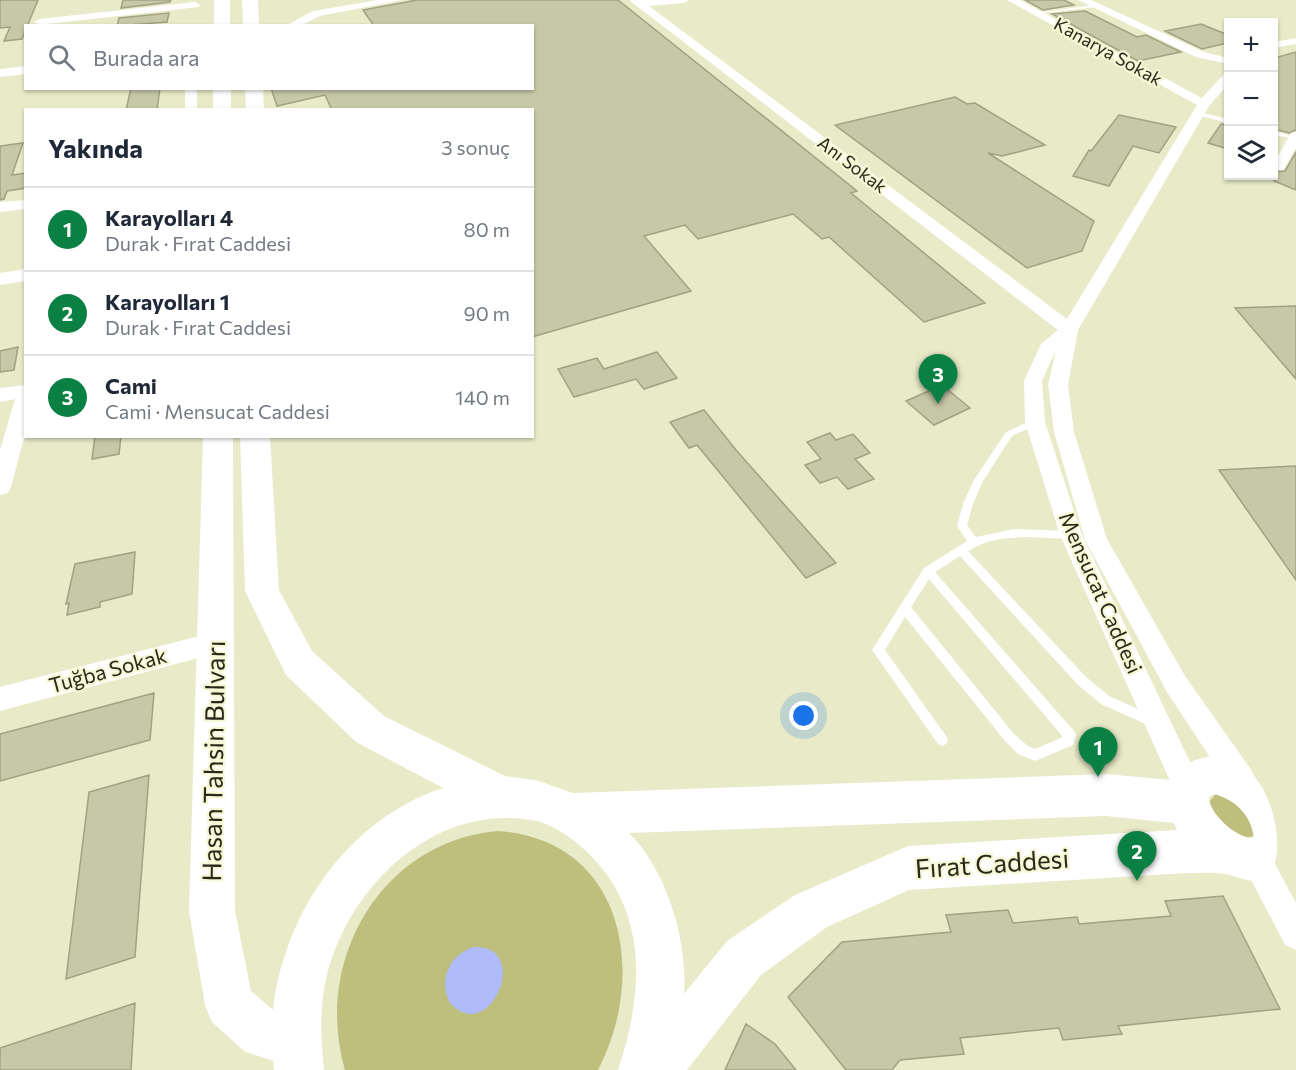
<!DOCTYPE html>
<html lang="tr">
<head>
<meta charset="utf-8">
<style>
  body { margin:0; font-family:Commissioner,sans-serif; background:#f6f6f7; color:#1f2937 }
  .controls { position:absolute; right:18px; top:18px; display:grid; overflow:hidden; border-radius:0px; box-shadow:0 2px 4px #0004 }
  .controls button { width:54px; height:54px; display:grid; place-items:center; padding:0; border:0; border-bottom:2px solid #e0e1e3; background:#fff; color:#1f2937; font:30px sans-serif }
  .you { position:absolute; left:804px; top:716px; width:21px; height:21px; margin:-15px; border:4px solid #fff; border-radius:50%; background:#1a73e8; box-shadow:0 0 0 9px #1a73e833 }
  .badge { display:grid; place-items:center; width:39px; height:39px; border-radius:50%; background:#0b8043; color:#fff; font-size:20px; font-weight:700 }
  .pin { position:absolute; translate:-50% -50px; filter:drop-shadow(0 2px 3px #0008) }
  .pin::after { content:''; position:absolute; top:32px; width:21px; height:18px; background:inherit; clip-path:polygon(0 0,100% 0,50% 100%) }
  .list { margin:0; padding:0; list-style:none }
  h2 { display:flex; justify-content:space-between; align-items:center; height:78px; margin:0; padding:0 24px; font-size:26px }
  h2 small { font-size:20px; font-weight:400; color:#747a83 }
  .list li { display:grid; grid-template-columns:39px 1fr auto; gap:18px; align-items:center; box-sizing:border-box; height:84px; padding:0 24px; border-top:2px solid #e0e1e3 }
  .list b { display:block; font-size:22px; white-space:nowrap }
  .list p { margin:0; font-size:20px; white-space:nowrap; color:#747a83 }
  .list em { font-size:20px; font-style:normal; color:#747a83 }
  .icon { flex:none; width:33px; height:33px; fill:none; stroke:currentColor; stroke-width:2; stroke-linecap:round; stroke-linejoin:round }
  .map { position:relative; flex:none; width:1296px; height:1070px; overflow:hidden }
  .search { position:absolute; background:#fff; box-shadow:0 2px 4px #0004; left:24px; top:24px; width:510px; height:66px; display:flex; align-items:center; gap:15px; box-sizing:border-box; padding:0 21px; border-radius:0px; color:#747a83; font-size:22px }
  .panel { position:absolute; background:#fff; box-shadow:0 2px 4px #0004; left:24px; top:108px; width:510px; height:330px; border-radius:0px }
  .map>svg:first-child { display:block }
  .green { fill:#bebf7d }
  .water { fill:#afbbfa }
  .building { fill:#c7c8a7; stroke:#a1a282; stroke-width:1.5 }
  .lines { fill:none; stroke-linecap:round; stroke-linejoin:round }
  .service { fill:#fff; fill-rule:evenodd }
  .minor { fill:#fff; fill-rule:evenodd }
  .tertiary { fill:#fff; fill-rule:evenodd }
  .primary { fill:#fff; fill-rule:evenodd }
  .labels { text-anchor:middle; stroke-width:4.5; stroke-linejoin:round; paint-order:stroke }
  .far-street-label { font-size:18px; fill:#28281b; stroke:#f6f7d5 }
  .street-label { font-size:21px; fill:#28281b; stroke:#f6f7d5 }
  .near-street-label { font-size:26px; fill:#28281b; stroke:#f6f7d5 }
</style>
</head>
<body>
<div class="map">
<svg width="1296" height="1070" viewBox="0 0 1296 1070">
  <rect width="100%" height="100%" fill="#e8eac8"/>
  <path class="green" d="M1217,793L1239,797L1257,834L1245,839L1222,829L1209,802Z
    M498,831C625,840 648,974 598,1070H345C313,961 381,841 498,831Z"/>
  <path class="water" d="M473,947C533,944 490,1047 450,1003C438,980 449,956 473,947Z"/>
  <path class="building" d="M0,0H38L22,39L4,41L10,27L0,28Z
    M123,0H171L170,2L121,8Z
    M417,0H618L857,191L851,193L985,303L924,322L829,237L822,239L793,214L698,239L685,225L644,236L691,291L532,337V110H332L325,95L277,106L271,88H532V26H374L363,10Z
    M1025,0H1064L1074,5L1043,10Z
    M1085,11L1137,37L1146,35L1181,52L1138,61L1052,14Z
    M169,13L167,22L117,26L119,18Z
    M1201,24L1228,35V43L1202,49L1165,31Z
    M1296,52V130L1289,133L1274,129V58Z
    M131,88H160L157,110H126Z
    M955,97L967,104L975,103L1045,145L1002,156L988,153L1094,221L1082,251L1027,268L835,125Z
    M1119,115L1176,127L1159,153L1133,146L1109,186L1073,176L1089,150L1091,151Z
    M1221,124L1228,125V149L1208,143Z
    M23,143L12,175L26,173V188L7,191L4,199L0,200V146Z
    M1296,152V190L1274,181V172L1285,171Z
    M1296,306V379L1235,308Z
    M18,347L14,370L0,372V351Z
    M657,352L677,378L644,389L636,379L574,397L558,369L597,358L604,369Z
    M942,385L970,408L934,425L906,401Z
    M704,410L736,450L836,563L806,578L697,445L689,448L670,422Z
    M830,433L836,440L853,434L870,453L855,459L874,479L848,489L837,477L820,483L805,465L821,459L807,442Z
    M95,436H121L119,454L92,459Z
    M1296,466V580L1219,470Z
    M135,552L132,594L100,602V607L67,615L69,603L66,604L75,564Z
    M154,693L150,740L0,781V734Z
    M149,775L135,957L66,979L89,792Z
    M1223,896L1280,1009L1118,1026L1122,1034L1063,1040L1059,1028L960,1038L964,1054L900,1060L892,1070H846L788,997L842,942L951,932L946,915L1008,910L1013,923L1077,917L1079,924L1171,916L1165,901Z
    M135,1003L131,1070H0V1048Z
    M746,1024L775,1044L796,1070H725Z"/>
  <g class="lines">
    <path class="service" d="M1094,5L1096,7L1036,14L1034,13Z
      M1199,112L1228,119V123L1197,115L1196,114Z
      M1274,131L1296,137V139L1274,135Z
      M1035,419L1040,422L1038,424L1012,436L983,481L973,504L967,525L976,537L1014,529L1071,531L1075,532L1076,535L1075,538L1071,539C1038,538 998,532 968,551L1086,677L1109,696L1156,717L1158,721L1156,725L1152,727L1101,704L1078,685L960,556L935,572L1074,731L1076,735L1073,745L1035,761L1018,754L1006,742L905,617L885,650L946,736L948,740L946,744L942,746L938,744L872,650L924,568L967,541L957,526L963,504L974,480L1006,432ZM929,579L1063,737L1035,749L1028,746L1014,734L911,607Z"/>
    <path class="minor" d="M378,0H402L320,16L300,26H285L313,11Z
      M629,0H689L684,3L649,6L1067,319L1197,105L1007,0H1020L1202,98L1224,74H1228V84L1209,106L1078,330L1068,385L1074,432L1107,539L1185,676L1252,771L1256,781L1252,791L1242,795L1232,791L1167,692L1085,540L1054,432L1048,385L1056,350L1042,381L1045,422L1082,535L1199,781L1203,791L1199,801L1189,805L1179,801L1060,535L1025,422L1024,381L1041,344L1058,330Z
      M1078,0H1091L1204,52L1228,58V64L1196,57Z
      M195,2L200,5L199,7L39,25L34,22L39,19Z
      M1296,38V44L1274,48V42Z
      M26,66V74L0,77V69Z
      M185,88H197V110H185Z
      M1296,132V148L1285,167L1283,170H1274V163L1291,133Z
      M26,200V209L0,212V202Z
      M26,385V431L11,487L8,493L0,495V450L15,399L0,402V388Z
      M215,632L224,635L227,643L224,651L0,711V687Z
      M1256,845L1267,849L1296,903V950L1285,945L1241,860L1245,849Z"/>
    <path class="tertiary" d="M26,269V281L0,285V273Z"/>
    <path class="primary" d="M214,0H230V26H214Z
      M242,0H258L259,26H243Z
      M213,88H231V110H213Z
      M245,88H263L264,110H246Z
      M203,436H233L235,911L251,991L273,1010C284,913 348,819 443,788L356,742L286,675L245,591L240,436H270L279,590L312,651L384,716L505,776L536,780L573,793L1106,774L1172,780C1177,768 1187,763 1199,759C1268,735 1296,860 1264,880C1249,884 1239,876 1225,874C1213,872 1200,873 1188,873L909,890L827,927L761,975L687,1070H618C642,998 650,917 592,857C577,842 558,826 536,821C437,801 350,884 327,975C319,1006 321,1039 324,1070H274L273,1061L244,1051L212,1022L205,1005L189,911ZM1214,794C1236,800 1251,815 1254,838C1237,839 1209,814 1209,797ZM1106,816L1174,823L1177,830L908,846L795,895L727,941L684,994C688,943 667,870 629,833Z"/>
  </g>
  <g class="labels">
    <g class="far-street-label">
      <text transform="translate(1108 52) rotate(29)" y="6">Kanarya Sokak</text>
      <text transform="translate(852 165) rotate(37)" y="6">Anı Sokak</text>
    </g>
    <g class="street-label">
      <text transform="translate(1100 593) rotate(66)" y="7">Mensucat Caddesi</text>
      <text transform="translate(108 671) rotate(-15)" y="7">Tuğba Sokak</text>
    </g>
    <g class="near-street-label">
      <text transform="translate(214 761) rotate(-89)" y="9">Hasan Tahsin Bulvarı</text>
      <text transform="translate(992 864) rotate(-4)" y="9">Fırat Caddesi</text>
    </g>
  </g>
</svg>
<div class="controls">
<button>+</button>
<button>−</button>
<button><svg class="icon" aria-label="layers" viewBox="0 0 24 24"><path d="M12 4l9 5-9 5-9-5zM3 14l9 5 9-5"/></svg></button>
</div>
<div class="you"></div>
<div class="pin badge" style="left:1098px;top:777px">1</div>
<div class="pin badge" style="left:1137px;top:881px">2</div>
<div class="pin badge" style="left:938px;top:404px">3</div>
<div class="search"><svg class="icon" aria-label="search" viewBox="0 0 24 24"><circle cx="10" cy="10" r="6"/><path d="M15 15l6 6"/></svg>Burada ara</div>
<section class="panel">
<h2>Yakında<small>3 sonuç</small></h2>
<ul class="list">
<li><span class="badge">1</span><div><b>Karayolları 4</b><p>Durak · Fırat Caddesi</p></div><em>80 m</em></li>
<li><span class="badge">2</span><div><b>Karayolları 1</b><p>Durak · Fırat Caddesi</p></div><em>90 m</em></li>
<li><span class="badge">3</span><div><b>Cami</b><p>Cami · Mensucat Caddesi</p></div><em>140 m</em></li>
</ul>
</section>
</div>
</body>
</html>
